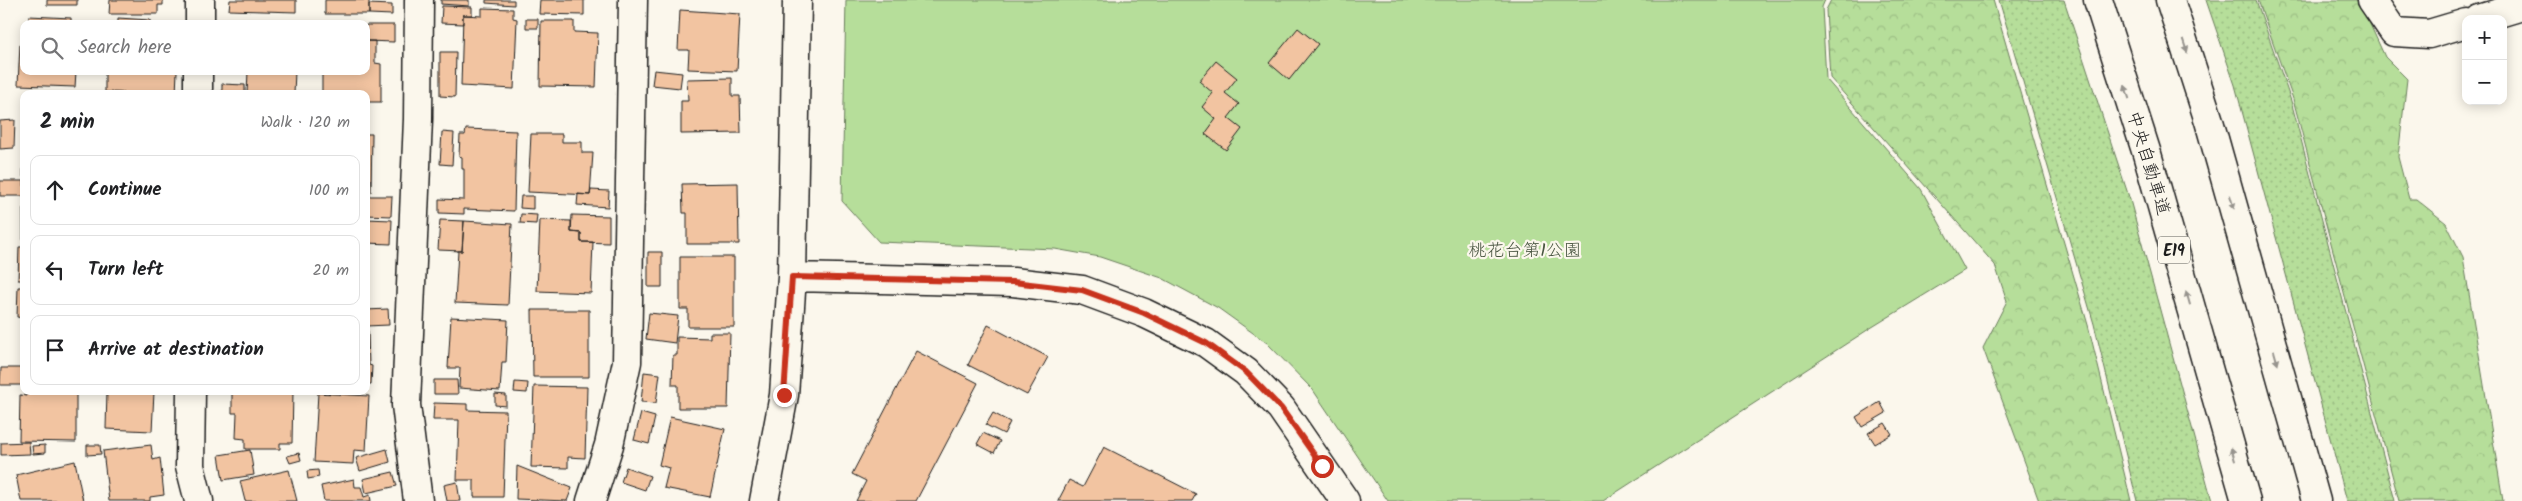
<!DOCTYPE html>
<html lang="en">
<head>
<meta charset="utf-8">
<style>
  body { margin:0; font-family:Kalam,"Klee One",sans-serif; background:#f2f2f2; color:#202124 }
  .controls { position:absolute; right:15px; top:15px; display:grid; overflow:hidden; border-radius:10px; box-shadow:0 2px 12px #0003 }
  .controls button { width:45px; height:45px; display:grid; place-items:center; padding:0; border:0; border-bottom:1px solid #e0e0e0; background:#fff; color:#202124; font:25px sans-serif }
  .stop { position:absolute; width:15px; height:15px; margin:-11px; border:4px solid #c8321e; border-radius:50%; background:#fff }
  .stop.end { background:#c8321e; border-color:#fff; box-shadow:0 1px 5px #0008 }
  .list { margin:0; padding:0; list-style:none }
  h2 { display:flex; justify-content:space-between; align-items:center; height:65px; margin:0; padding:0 20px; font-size:21px }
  h2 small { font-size:16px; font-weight:400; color:#757577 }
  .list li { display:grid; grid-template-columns:32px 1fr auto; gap:15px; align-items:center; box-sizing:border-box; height:70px; margin:0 10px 10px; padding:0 10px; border:1px solid #e0e0e0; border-radius:10px }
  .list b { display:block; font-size:19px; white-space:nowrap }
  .list em { font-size:16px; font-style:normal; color:#757577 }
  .icon { flex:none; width:28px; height:28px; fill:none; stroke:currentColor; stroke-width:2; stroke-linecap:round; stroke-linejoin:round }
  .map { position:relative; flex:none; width:2522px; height:501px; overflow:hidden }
  .search { position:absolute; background:#fff; box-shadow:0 2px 12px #0003; left:20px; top:20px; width:350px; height:55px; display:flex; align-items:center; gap:12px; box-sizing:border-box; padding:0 18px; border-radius:10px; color:#757577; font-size:19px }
  .panel { position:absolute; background:#fff; box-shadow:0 2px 12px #0003; left:20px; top:90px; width:350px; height:305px; border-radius:10px }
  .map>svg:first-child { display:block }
  .grass { fill:url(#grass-dots); stroke:#697d5b }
  .forest { fill:url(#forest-crowns); stroke:#697d5b }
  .park { fill:#b6de9a; stroke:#697d5b }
  .building { fill:#f2c4a1; stroke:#1c1c1c }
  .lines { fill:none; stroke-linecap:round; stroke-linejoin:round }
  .street-casing { stroke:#1c1c1c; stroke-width:31 }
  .secondary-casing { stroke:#1c1c1c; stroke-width:31 }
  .highway-casing { stroke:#1c1c1c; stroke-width:31 }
  .street { stroke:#fbf7ec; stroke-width:28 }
  .secondary { stroke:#fbf7ec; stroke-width:28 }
  .highway { stroke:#fbf7ec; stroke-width:28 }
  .oneway { fill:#97948e }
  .route { stroke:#c8321e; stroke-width:6 }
  .labels { text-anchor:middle; stroke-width:4.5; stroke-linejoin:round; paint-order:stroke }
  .shield { fill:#fbf7ec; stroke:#5f5e5a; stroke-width:1 }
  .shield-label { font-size:16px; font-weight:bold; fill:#1c1c1c }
  .street-label { font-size:18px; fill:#1c1c1c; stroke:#fbf7ec }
  .park-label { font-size:18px; fill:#4a5642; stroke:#fbf7ec }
</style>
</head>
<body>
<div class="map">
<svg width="2522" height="501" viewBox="0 0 2522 501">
  <defs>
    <pattern id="grass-dots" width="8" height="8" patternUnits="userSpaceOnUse" patternTransform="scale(1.25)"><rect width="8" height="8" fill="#b6de9a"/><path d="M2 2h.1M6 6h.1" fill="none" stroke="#9cbe84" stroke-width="1.8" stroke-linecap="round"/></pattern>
    <pattern id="forest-crowns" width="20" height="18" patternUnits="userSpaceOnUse" patternTransform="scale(1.25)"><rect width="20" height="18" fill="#b6de9a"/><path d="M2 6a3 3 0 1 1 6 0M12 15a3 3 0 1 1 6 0" fill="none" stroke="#9cbe84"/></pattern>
  </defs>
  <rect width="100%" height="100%" fill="#fbf7ec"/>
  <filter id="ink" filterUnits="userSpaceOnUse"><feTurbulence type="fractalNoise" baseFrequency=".02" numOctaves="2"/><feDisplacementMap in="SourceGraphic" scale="10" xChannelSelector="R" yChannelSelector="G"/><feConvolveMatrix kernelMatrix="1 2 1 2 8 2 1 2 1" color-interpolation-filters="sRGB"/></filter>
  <g filter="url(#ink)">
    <path class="grass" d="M1999,0H2064L2130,200L2212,501H2137L2094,324Z
      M2206,0H2256L2291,101L2395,501H2347L2235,85Z"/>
    <path class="forest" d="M1831,0H1993L2088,325L2131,501H2039L1983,348L2007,301L1995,265L1830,78L1826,10Z
      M2258,0H2359L2385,57L2407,79L2398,157L2409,199H2416L2446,223L2463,257L2503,501H2399L2293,99Z"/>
    <path class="park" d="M846,0H1825L1822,7L1826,79L1921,189L1965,270L1869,329L1603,501H1388L1313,390L1267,343L1218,308L1162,278L1100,257L1055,249L879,242L842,201Z"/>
    <path class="building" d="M47,0H77V5H47Z
      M110,0H163V5H158V14H109Z
      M230,0H296V12L229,10Z
      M325,0H369V14H325Z
      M441,0H469V6L441,4Z
      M486,0H514V5L486,3Z
      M540,0H584V15L539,14Z
      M369,4L392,5V15L369,14Z
      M442,6L472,7V15H463V24L441,23Z
      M482,8L513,9V18L517,19L514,89L461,86L463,15L482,16Z
      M680,10L740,14L737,71L688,69L689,50H678Z
      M29,16L71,18V24H28Z
      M118,18L150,20V24H118Z
      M526,19H538V28H526Z
      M541,21H574V32L598,33L596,87L540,86Z
      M366,25H394V42L366,41Z
      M1298,28L1318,44L1289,80L1269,63Z
      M366,41H375V63L381,64V102H366V94H322V71H366Z
      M20,44H24V71H76L75,87L18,85Z
      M440,52H456L455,97L440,96Z
      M1216,61L1237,78L1225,93L1239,104L1228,118L1242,129L1226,150L1205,134L1216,119L1202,107L1213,93L1199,81Z
      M654,70L682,73L680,88L652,85Z
      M177,71L176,94L105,92V72Z
      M248,71H295L294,94H247Z
      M732,78V96H740L741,133L681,134V101H688L687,79Z
      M222,84L245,85V94H222Z
      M15,120L14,148L0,149V121Z
      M23,122L24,176L23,177Z
      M466,129L516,131L514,211L464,209V214L439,213V199L464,200V169H462V157L459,156L460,135H465Z
      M442,132L454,133L452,165L440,164Z
      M366,134H372L371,192H366Z
      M531,134H562V142H582V153H593L590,195L528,192Z
      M0,181H24V196H0Z
      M738,183L739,244H687V213H683L682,184Z
      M591,190L609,191L608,207L577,205L578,194L590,195Z
      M366,196H392L391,216L366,215Z
      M521,196H533V209L520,208Z
      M23,208L24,280H18L19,247H23Z
      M521,214L537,215L536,224L520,223Z
      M572,215L609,216V243L581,242V233L571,232Z
      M366,219L392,220L391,244L366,243Z
      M440,220L464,221L462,251L438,250Z
      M540,220L571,221V232L581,233V242H593L591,293L537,291Z
      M464,221L512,224L508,305L455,303L458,251H462Z
      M648,252H662V287H648Z
      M680,257H734V327H688V309H680Z
      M18,287H24V359H22L23,318L17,317Z
      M388,309L389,325L366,326V310Z
      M532,310H589V377H533Z
      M649,313L678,316L675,343L646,339Z
      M451,317L508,320L506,362H502L500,391L459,388L460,368H448Z
      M988,325L1048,357L1027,395L968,365Z
      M366,331H368L369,365L372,366L371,384H366Z
      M710,333H730L728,408H678V385H672L673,355H677V337L710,338Z
      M916,351L978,383L916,501H856L866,481L852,474Z
      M1,368H24V385H0Z
      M644,372L660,374L656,403L641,402Z
      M434,380H457L458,394H434Z
      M515,382L528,383L527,393L514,392Z
      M534,386L587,387L585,458L568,457V468L531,467Z
      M26,391H76V442L19,441L20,395L26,396Z
      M107,391L154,392L152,431L106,429Z
      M232,391H293L292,443H280V449H245V439L236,438L237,413H232Z
      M318,393L369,396L366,451L354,450L353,464L314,462Z
      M495,394L506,395V406L495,405Z
      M1880,402L1886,413L1862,427L1856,417Z
      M434,403L467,404V410L506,411L503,497H474V480H457L459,420H433Z
      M641,413L655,417L649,444L634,440Z
      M993,413L1010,422L1004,434L986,425Z
      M670,417L725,429L710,497L664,488L669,468L659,465Z
      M1885,423L1892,434L1875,444L1868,433Z
      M983,433L1000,441L994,453L977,444Z
      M29,442L30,454L1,455V443Z
      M45,445V453L33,454L32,446Z
      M87,445H100L101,454L87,455Z
      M151,445L153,460L160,458L164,495L150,497V501H109L103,451Z
      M1104,447L1196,494L1192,501H1058L1069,480L1083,487Z
      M387,449L390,462L360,471L356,458Z
      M250,450L254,475L223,480L219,455Z
      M299,453L301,460L290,463L287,456Z
      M75,461L83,501H21L16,475Z
      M517,466L572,488L567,501L516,499Z
      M626,467L650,476L645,490L621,482Z
      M289,470L297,501H245L240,481Z
      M318,470L319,477L308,479L307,471Z
      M393,472L397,486L366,493L363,479Z
      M354,479L355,487H361L364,497L370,495L371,501H324L321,486Z
      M457,482L460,501H447L444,485Z"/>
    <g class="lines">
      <g class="street-casing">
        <path id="street" d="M2372,0L2394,32L2429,34L2466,23
          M2479,19L2522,6
          M200,24V0
          M198,94V71
          M191,391L190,466L199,501
          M418,501L406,405L418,119L419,0
          M591,501L609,445L627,362L633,0"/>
      </g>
      <g class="secondary-casing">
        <path id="secondary" d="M792,277L1013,282L1082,290L1144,313L1206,343L1246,372L1281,408L1345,501
          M764,501L784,395L792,277L797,0"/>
      </g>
      <g class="highway-casing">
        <path id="highway" d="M2098,0L2147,154L2246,501
          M2170,0L2209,121L2316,501"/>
      </g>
      <use href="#street" class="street"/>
      <use href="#secondary" class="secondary"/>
      <use href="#highway" class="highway"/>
    </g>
    <defs><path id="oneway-solid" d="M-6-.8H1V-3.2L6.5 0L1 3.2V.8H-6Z" transform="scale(1.25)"/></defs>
    <g class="oneway">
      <use href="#oneway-solid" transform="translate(2185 46) rotate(72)"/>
      <use href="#oneway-solid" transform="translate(2127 92) rotate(-108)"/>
      <use href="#oneway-solid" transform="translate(2232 202) rotate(74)"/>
      <use href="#oneway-solid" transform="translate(2188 298) rotate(-106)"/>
      <use href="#oneway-solid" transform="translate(2276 358) rotate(74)"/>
      <use href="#oneway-solid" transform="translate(2233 454) rotate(-106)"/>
    </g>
  </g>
  <g class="lines" filter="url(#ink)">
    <path class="route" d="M784,395L792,277L1013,282L1082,290L1144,313L1206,343L1246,372L1281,408L1322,466"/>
  </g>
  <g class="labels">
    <rect class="shield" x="2158" y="236.5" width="32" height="27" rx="4"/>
    <g class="shield-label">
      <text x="2174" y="256">E19</text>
    </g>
    <g class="street-label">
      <text transform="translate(2149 163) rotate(73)" y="6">中央自動車道</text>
    </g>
    <g class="park-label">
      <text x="1525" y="256">桃花台第1公園</text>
    </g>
  </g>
</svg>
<div class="controls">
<button>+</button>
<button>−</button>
</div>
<div class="stop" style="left:1322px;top:466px"></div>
<div class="stop end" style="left:784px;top:395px"></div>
<div class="search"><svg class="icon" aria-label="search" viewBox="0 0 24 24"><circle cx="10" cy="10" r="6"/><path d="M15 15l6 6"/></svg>Search here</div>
<section class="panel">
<h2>2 min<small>Walk · 120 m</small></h2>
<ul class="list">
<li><svg class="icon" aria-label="ahead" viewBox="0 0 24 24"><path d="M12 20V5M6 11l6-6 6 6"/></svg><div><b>Continue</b></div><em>100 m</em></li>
<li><svg class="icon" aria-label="left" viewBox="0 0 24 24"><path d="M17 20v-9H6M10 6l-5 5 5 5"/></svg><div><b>Turn left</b></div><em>20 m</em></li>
<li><svg class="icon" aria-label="arrive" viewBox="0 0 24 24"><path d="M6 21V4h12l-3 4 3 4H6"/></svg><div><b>Arrive at destination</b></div></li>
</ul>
</section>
</div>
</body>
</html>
